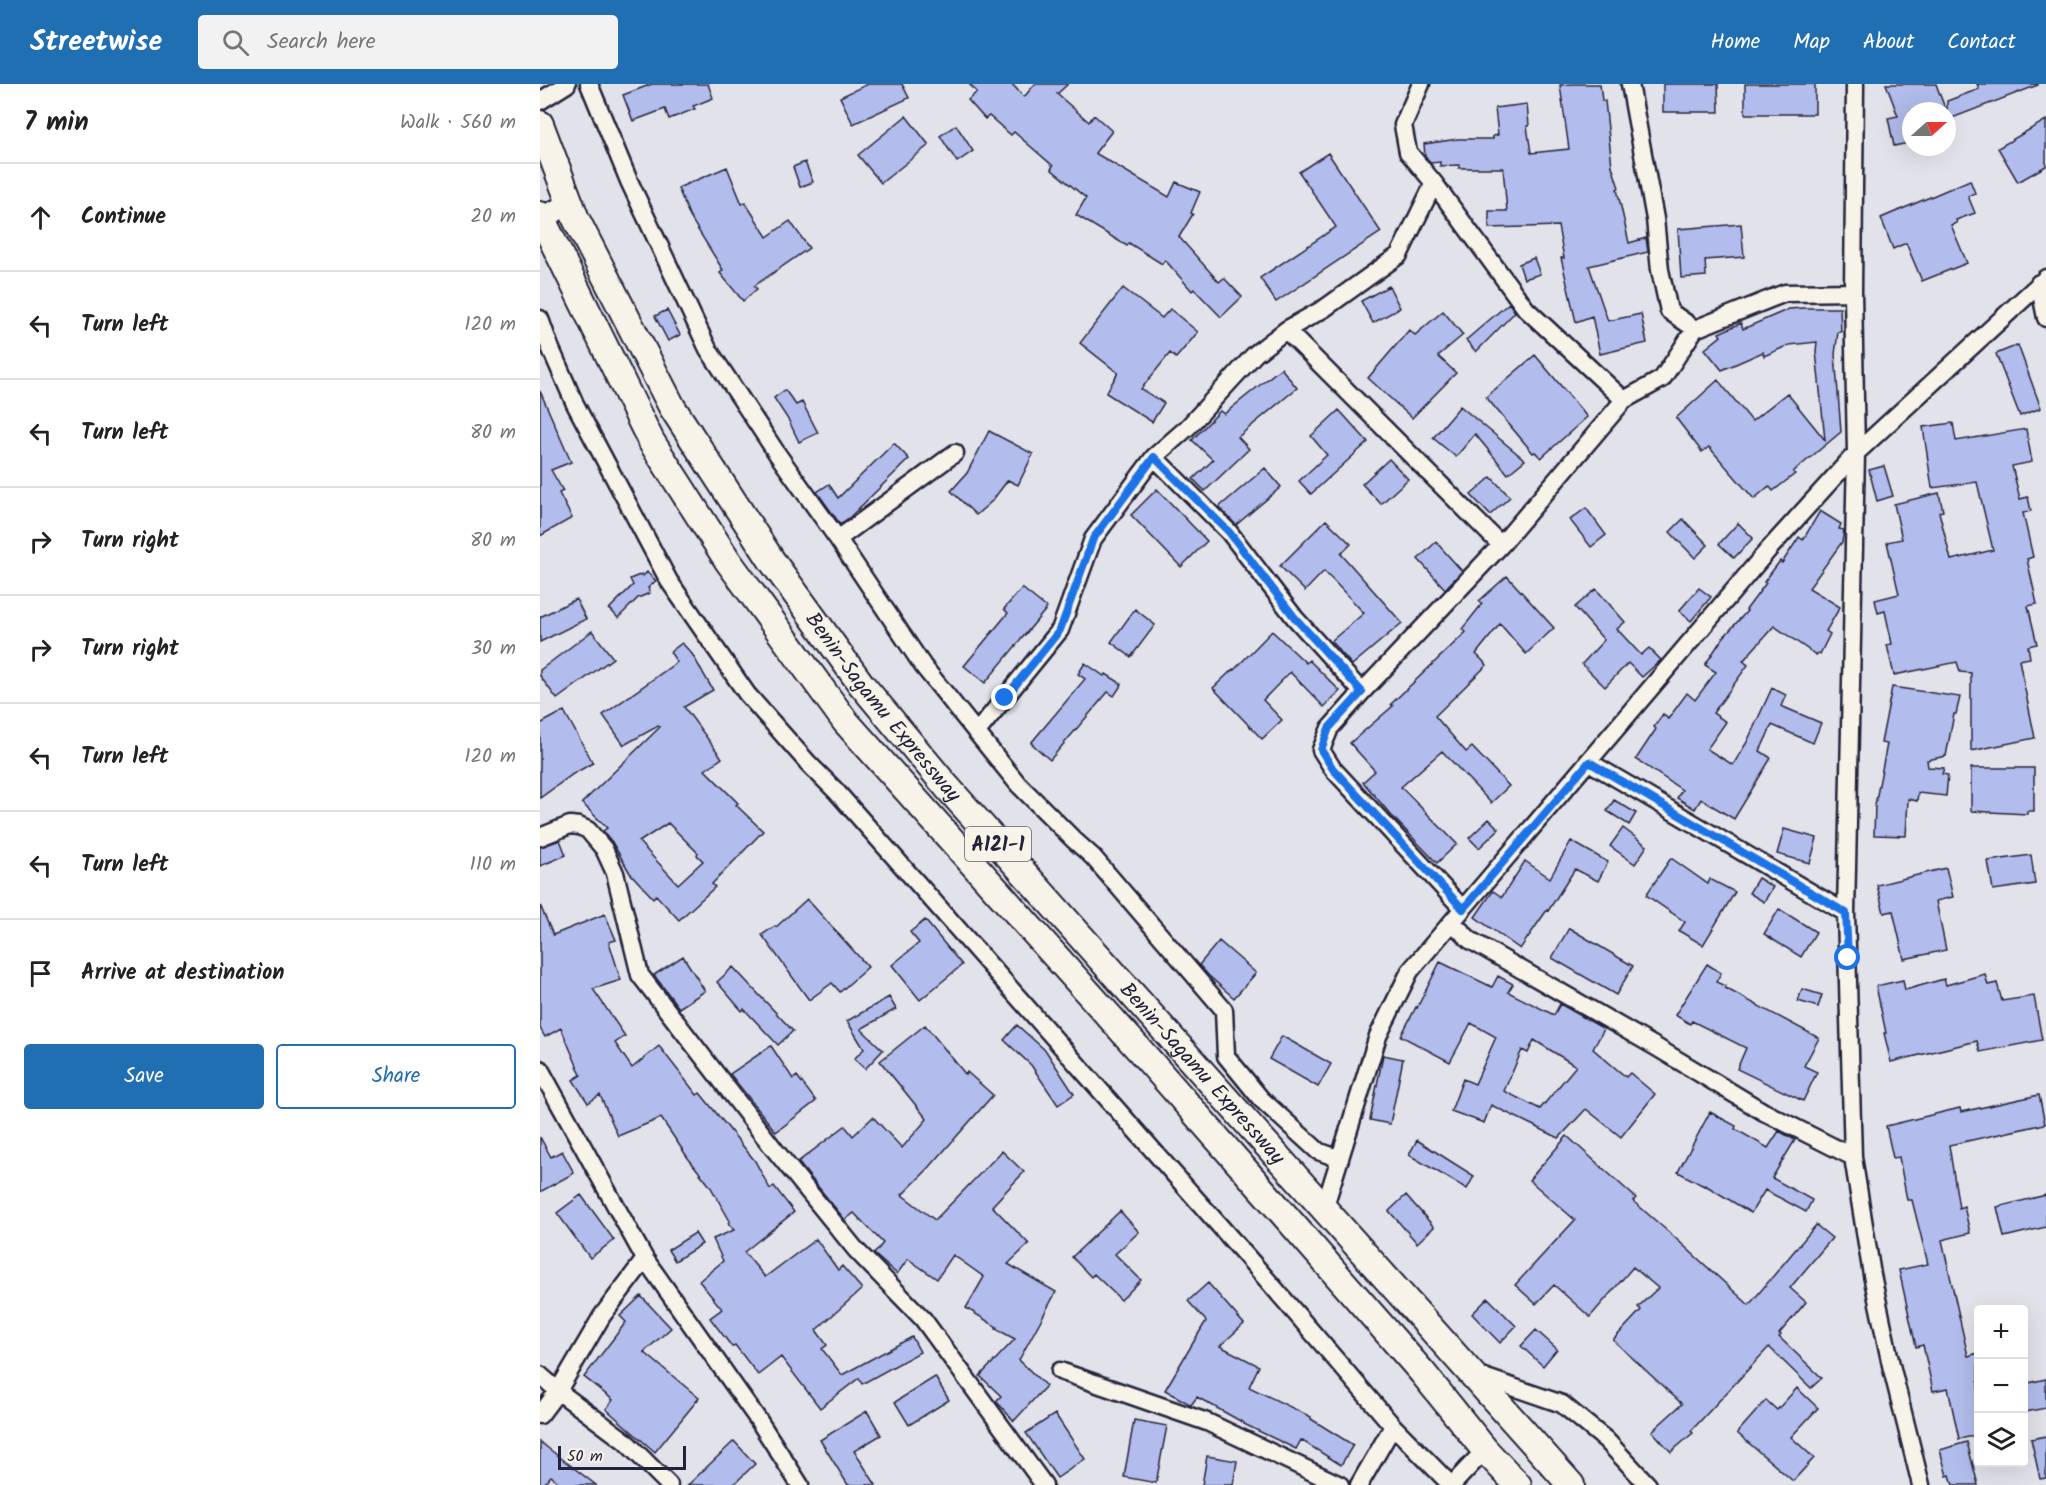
<!DOCTYPE html>
<html lang="en">
<head>
<meta charset="utf-8">
<style>
  body { margin:0; font-family:Kalam,sans-serif; background:#f2f2f2; color:#222 }
  .controls { position:absolute; right:18px; bottom:18px; display:grid; overflow:hidden; border-radius:6px; box-shadow:0 6px 24px #0002 }
  .controls button { width:54px; height:54px; display:grid; place-items:center; padding:0; border:0; border-bottom:2px solid #e0e0e0; background:#fff; color:#222; font:30px sans-serif }
  .compass { position:absolute; left:1362px; top:18px; width:54px; height:54px; border-radius:50%; background:#fff; box-shadow:0 6px 24px #0002; rotate:69deg }
  .scale { position:absolute; left:18px; bottom:15px; width:128px; box-sizing:border-box; padding-left:6px; border:3px solid #22223b; border-top:0; font-size:16px; line-height:21px; white-space:nowrap; color:#22223b; -webkit-text-stroke:4px #f7f3e8; paint-order:stroke }
  .stop { position:absolute; width:18px; height:18px; margin:-14px; border:4px solid #1a73e8; border-radius:50%; background:#fff }
  .stop.end { background:#1a73e8; border-color:#fff; box-shadow:0 2px 6px #0008 }
  .list { margin:0; padding:0; list-style:none }
  h2 { display:flex; justify-content:space-between; align-items:center; height:78px; margin:0; padding:0 24px; font-size:26px }
  h2 small { font-size:20px; font-weight:400; color:#767676 }
  .list li { display:grid; grid-template-columns:39px 1fr auto; gap:18px; align-items:center; box-sizing:border-box; height:108px; padding:0 24px; border-top:2px solid #e0e0e0 }
  .list b { display:block; font-size:22px; white-space:nowrap }
  .list em { font-size:20px; font-style:normal; color:#767676 }
  .actions { display:flex; gap:12px; padding:18px 24px }
  .actions a { flex:1; padding:14px 0; border:2px solid #1f6fb2; border-radius:6px; text-align:center; font-size:21px; color:#1f6fb2 }
  .actions .main { background:#1f6fb2; color:#fff }
  .icon { flex:none; width:33px; height:33px; fill:none; stroke:currentColor; stroke-width:2; stroke-linecap:round; stroke-linejoin:round }
  .map { position:relative; flex:none; width:1506px; height:1401px; overflow:hidden }
  header { display:flex; align-items:center; gap:36px; box-sizing:border-box; height:84px; padding:0 30px; background:#1f6fb2; color:#fff }
  header strong { font-size:28px }
  nav { display:flex; gap:33px; margin-inline-start:auto; font-size:21px }
  .search { width:420px; height:54px; background:#f2f2f2; display:flex; align-items:center; gap:15px; box-sizing:border-box; padding:0 21px; border-radius:6px; color:#767676; font-size:22px }
  main { display:flex }
  aside { flex:1; background:#fff }
  .map>svg:first-child { display:block }
  .building { fill:#b2bded; stroke:#22223b; stroke-width:1.5; fill-rule:evenodd }
  .lines { fill:none; stroke-linecap:round; stroke-linejoin:round }
  .minor-casing { stroke:#22223b; stroke-width:21 }
  .major-casing { stroke:#22223b; stroke-width:26 }
  .highway-casing { stroke:#22223b; stroke-width:30 }
  .minor { stroke:#f7f3e8; stroke-width:16 }
  .major { stroke:#f7f3e8; stroke-width:21 }
  .highway { stroke:#f7f3e8; stroke-width:26 }
  .route { stroke:#1a73e8; stroke-width:8 }
  .labels { text-anchor:middle; stroke-width:5; stroke-linejoin:round; paint-order:stroke }
  .shield { fill:#f7f3e8; stroke:#62616f; stroke-width:1.5 }
  .shield-label { font-size:20px; font-weight:bold; fill:#22223b }
  .street-label { font-size:21px; fill:#22223b; stroke:#f7f3e8 }
</style>
</head>
<body>
<header>
<strong>Streetwise</strong>
<div class="search"><svg class="icon" aria-label="search" viewBox="0 0 24 24"><circle cx="10" cy="10" r="6"/><path d="M15 15l6 6"/></svg>Search here</div>
<nav><a>Home</a><a>Map</a><a>About</a><a>Contact</a></nav>
</header>
<main>
<aside>
<h2>7 min<small>Walk · 560 m</small></h2>
<ul class="list">
<li><svg class="icon" aria-label="ahead" viewBox="0 0 24 24"><path d="M12 20V5M6 11l6-6 6 6"/></svg><div><b>Continue</b></div><em>20 m</em></li>
<li><svg class="icon" aria-label="left" viewBox="0 0 24 24"><path d="M17 20v-9H6M10 6l-5 5 5 5"/></svg><div><b>Turn left</b></div><em>120 m</em></li>
<li><svg class="icon" aria-label="left" viewBox="0 0 24 24"><path d="M17 20v-9H6M10 6l-5 5 5 5"/></svg><div><b>Turn left</b></div><em>80 m</em></li>
<li><svg class="icon" aria-label="right" viewBox="0 0 24 24"><path d="M7 20v-9h11M14 6l5 5-5 5"/></svg><div><b>Turn right</b></div><em>80 m</em></li>
<li><svg class="icon" aria-label="right" viewBox="0 0 24 24"><path d="M7 20v-9h11M14 6l5 5-5 5"/></svg><div><b>Turn right</b></div><em>30 m</em></li>
<li><svg class="icon" aria-label="left" viewBox="0 0 24 24"><path d="M17 20v-9H6M10 6l-5 5 5 5"/></svg><div><b>Turn left</b></div><em>120 m</em></li>
<li><svg class="icon" aria-label="left" viewBox="0 0 24 24"><path d="M17 20v-9H6M10 6l-5 5 5 5"/></svg><div><b>Turn left</b></div><em>110 m</em></li>
<li><svg class="icon" aria-label="arrive" viewBox="0 0 24 24"><path d="M6 21V4h12l-3 4 3 4H6"/></svg><div><b>Arrive at destination</b></div></li>
</ul>
<div class="actions"><a class="main">Save</a><a>Share</a></div>
</aside>
<div class="map">
<svg width="1506" height="1401" viewBox="0 0 1506 1401">
  <rect width="100%" height="100%" fill="#e2e3ea"/>
  <filter id="ink" filterUnits="userSpaceOnUse"><feTurbulence type="fractalNoise" baseFrequency=".0167" numOctaves="2"/><feDisplacementMap in="SourceGraphic" scale="12" xChannelSelector="R" yChannelSelector="G"/><feConvolveMatrix kernelMatrix="1 2 1 2 8 2 1 2 1" color-interpolation-filters="sRGB"/></filter>
  <g filter="url(#ink)">
    <path class="building" d="M112,0H168L173,14L153,22L155,25L129,35L125,25L93,37L83,11Z
      M328,0H362L369,14L313,40L300,13Z
      M429,0H472L484,13L495,0H528L517,10L549,38L554,31L572,47L555,69L629,113L636,98L660,108L651,129L653,130L639,153L679,198L684,194L702,213L681,233L654,205L652,207L625,176L622,180L589,159L587,162L536,131L546,114L511,85L513,82L474,48L471,51L449,32L445,35L428,16L437,8Z
      M1032,0H1060L1062,17H1065L1072,82L1079,104L1077,105L1089,159L1106,154L1108,168L1049,182L1068,237L1101,230L1107,259L1060,270L1052,232L1036,238L1021,174H1024L1018,142L949,144V127H967L963,84H919V81L900,82V78L891,79L885,72L884,60L918,55H953V52L958,51L955,24L987,20L989,42H987L991,69L1029,65L1020,1Z
      M1123,0H1178L1179,28H1123Z
      M1205,0H1275V30H1205Z
      M1346,0H1396L1406,27H1371V63L1368,59L1354,62L1348,34L1358,32Z
      M1437,0H1498V1L1407,36V17L1439,5Z
      M366,32L389,61L341,99L318,71Z
      M1506,36V82L1478,98L1458,64Z
      M416,41L433,67L417,78L400,52Z
      M788,69L841,148L736,218L720,194L796,143L759,88Z
      M265,78L273,98L260,103L253,83Z
      M187,83L202,120L205,118L227,153L250,137L269,164L214,202L217,205L203,217L180,189L183,186L150,133L138,104Z
      M1430,96L1435,109L1428,112L1435,129L1416,136L1417,139L1411,141L1427,179L1382,197L1366,159L1353,165L1341,134Z
      M1201,140L1204,173L1165,176L1166,192L1141,194L1138,145Z
      M994,174L1000,190L984,195L979,180Z
      M849,202L860,224L833,239L821,217Z
      M583,204L622,234L630,225L658,248L636,274L630,269L601,305L624,319L612,338L566,309L578,289L540,259Z
      M969,219L975,228L936,268L926,256Z
      M1263,224H1300L1301,248H1298L1295,270L1301,348L1253,388L1255,390L1233,407L1229,402L1214,415L1169,363L1162,368L1136,334L1178,296L1212,337L1247,309L1285,356L1276,267L1277,258L1249,261L1224,272L1223,268L1182,286L1165,265L1181,252L1179,249L1201,239L1203,245L1249,225Z
      M127,226L140,251L128,257L115,232Z
      M903,227L923,251L898,272L916,289L872,334L828,294L869,246L875,251Z
      M1478,261L1501,324L1480,332L1456,270Z
      M995,271L1047,333L1001,374L995,368L993,369L946,313Z
      M741,284L757,304L698,353L709,365L665,407L653,395L673,376L652,356L680,327L684,330Z
      M245,306L256,321L262,318L278,349L259,358L249,337L234,314Z
      M0,307L31,378L11,386L23,407L19,409L32,434L0,452Z
      M920,322L943,341L985,376L968,390L935,350L916,373L893,354Z
      M799,326L828,358L771,410L759,397L787,371L771,352Z
      M1413,339L1416,357L1486,345L1492,378L1472,382L1480,415L1488,413L1491,427L1483,429L1493,473L1487,475L1497,520L1488,522L1497,560L1488,562L1490,574L1479,576L1495,654L1431,667V589L1420,588L1417,578L1354,591L1347,561L1352,560L1345,527L1338,529L1335,516L1359,510L1347,458L1362,455L1354,420L1399,409L1403,427L1399,428L1411,476L1453,466L1437,398L1392,404L1383,343Z
      M449,347L493,370L478,401L468,396L452,417L436,431L411,407L427,389Z
      M354,359L369,375L310,433L300,440L277,408L289,400L298,414Z
      M849,375L868,395L841,420L822,400Z
      M1344,382L1353,412L1337,417L1329,386Z
      M725,384L741,403L696,441L679,423Z
      M951,393L970,413L950,431L931,411Z
      M617,405L667,457L641,483L591,431Z
      M1046,424L1066,451L1051,463L1030,436Z
      M1280,427L1301,440L1299,445L1304,446L1302,458L1269,504L1300,523L1286,547L1290,550L1280,570L1278,569L1276,571L1234,542L1203,577L1208,581L1173,629L1186,638L1167,665L1193,681L1207,658L1232,604L1246,611L1241,622L1281,639L1273,659L1232,641L1220,667L1231,674L1194,735L1161,715L1155,725L1137,714L1142,706L1096,675L1116,645L1114,643L1123,630L1128,635L1147,609L1155,616L1176,588L1165,581L1182,555L1207,527L1206,526L1226,499L1224,498L1240,477L1242,479L1259,453L1263,456Z
      M1143,435L1168,461L1155,474L1130,448Z
      M786,436L811,460L801,470L862,539L812,581L791,557L824,529L784,487L765,507L740,482Z
      M1198,439L1213,454L1194,474L1179,460Z
      M896,458L922,487L905,505L878,475Z
      M107,488L116,497L108,504L110,509L98,514L78,534L70,525L68,526L93,501L90,495L102,490L103,492Z
      M967,492L1014,544L986,570L960,540L936,570L947,581L895,632L926,668L932,663L969,702L951,719L902,667L861,703L917,760L897,779L851,731L823,698L835,687L810,659L853,622L851,620L926,548L922,545L942,520L939,517Z
      M482,504L507,524L445,599L424,582L468,529L464,525Z
      M1159,504L1171,513L1151,537L1139,527Z
      M1056,505L1085,538L1077,545L1101,571L1109,564L1121,576L1102,593L1088,579L1065,603L1042,580L1064,556L1035,523Z
      M36,515L46,535L0,558V533Z
      M595,525L615,541L591,573L571,558Z
      M52,547L73,574L17,615L0,592V586Z
      M732,547L766,579L769,576L800,607L784,623L750,588L723,616L742,636L722,655L673,604L693,585L694,586Z
      M142,559L152,570L173,606L144,623L182,674L165,686L198,719L196,721L223,747L172,800L175,803L139,836L116,811L113,814L90,789L72,758L63,747L67,744L42,719L120,643L118,642L84,661L63,631L137,578L130,568ZM128,739L158,769L157,771L163,777L138,800L99,758Z
      M545,579L564,592L566,590L582,600L574,612L568,608L510,676L491,659L545,595L538,590Z
      M1352,603L1420,613L1416,630H1414L1406,672L1387,676L1388,683L1404,684L1402,690L1408,691L1406,712L1378,709L1377,717L1368,715L1366,752L1334,751L1335,721L1347,660L1341,659Z
      M24,627L53,679L33,690L0,714V640Z
      M1431,684H1494V727H1487V730L1431,727Z
      M1074,716L1096,729L1089,741L1067,727Z
      M949,735L959,745L939,764L929,754Z
      M1083,744L1107,762L1095,780L1070,762Z
      M1244,745L1277,754L1270,779L1237,770Z
      M20,756L26,771L0,782V763Z
      M1031,757L1068,778L1058,797L1035,785L1008,827L1007,826L980,865L935,833L953,807L962,813L985,777L1010,794Z
      M1491,771L1495,800L1453,806L1448,777Z
      M1131,774L1168,800L1170,795L1195,808L1163,861L1139,847L1145,838L1106,811Z
      M1406,784L1413,813L1396,817L1406,866L1364,875L1353,827L1344,829L1337,801Z
      M1218,794L1233,803L1224,818L1209,809Z
      M267,815L328,883L300,908L292,899L269,916L222,851L235,842L236,843Z
      M0,821L13,851L65,830L76,856L69,858L81,896L53,905L85,952L75,959L92,984L119,962L157,1011L160,1009L215,1077L230,1105L234,1102L254,1128L204,1168L225,1193L276,1155L298,1186L302,1182L322,1205L276,1246L287,1261L282,1265L302,1291L372,1253L380,1268L322,1300L319,1294L280,1324L241,1273L218,1291L195,1261L192,1263L170,1234L182,1225L159,1197L183,1177L173,1155L194,1146L188,1139L190,1137L170,1102L148,1074L121,1034L78,1052L60,1011L48,1019L33,996L41,991L21,944L5,953L0,944Z
      M1239,825L1276,848L1261,873L1224,850Z
      M385,836L422,881L380,916L352,881L379,859L370,848Z
      M1029,844L1093,882L1076,911L1012,874Z
      M679,857L716,889L694,914L669,892L659,881Z
      M143,872L165,907L139,924L114,891Z
      M900,878L952,903L958,892L973,900L968,908L1014,931L1020,920L1064,945L1053,965L1086,993L1090,989L1115,1010L1081,1053L1046,1025L1019,1054L951,1021L944,1039L911,1027L923,995L935,1000L956,953L931,939L910,978L861,952L876,923L877,924ZM994,956L1036,982L1000,1025L964,1007L982,966L988,969Z
      M1167,880L1181,889L1176,898L1185,902V904L1279,954L1264,982L1277,988L1263,1017L1197,985L1206,964L1152,937L1150,940L1135,931Z
      M193,883L253,947L238,961L204,925L202,927L177,898Z
      M1445,890L1448,901L1457,899L1462,917L1494,912L1502,956L1440,968L1437,957L1351,978L1344,949H1346L1336,902L1363,896L1365,906L1404,895L1406,901Z
      M1262,905L1282,911L1278,923L1258,917Z
      M349,913L356,925L321,945L343,966L325,985L314,975L324,965L307,937Z
      M385,941L426,991L427,988L453,1011L388,1085L362,1111L395,1136L462,1067L484,1088L452,1122L489,1160L468,1180L516,1208L479,1276L506,1302L474,1337L456,1317L461,1312L440,1292L475,1255L456,1245L457,1243L426,1224L444,1193L413,1171L397,1195L368,1175L357,1190L334,1170L343,1159L314,1129L305,1136L258,1078L305,1042L313,1052L333,1033L362,1064L387,1035L340,977Z
      M477,941L506,967L534,1010L518,1021L491,981L464,956Z
      M742,952L791,980L778,1003L729,975Z
      M231,962L253,995L257,992L276,1017L236,1048L190,990Z
      M843,971L863,975L850,1040L830,1036Z
      M1499,1011L1505,1040L1409,1061L1419,1124L1424,1122L1430,1149L1402,1156L1428,1272L1438,1269V1351L1419,1355L1408,1304L1393,1307L1383,1261L1376,1263L1359,1186L1388,1180L1372,1116H1367L1359,1073L1353,1074L1346,1042L1420,1024L1421,1028Z
      M1170,1028L1196,1042L1195,1045L1228,1064L1239,1047L1255,1056L1232,1094L1272,1116L1266,1128L1225,1106L1211,1129L1165,1101L1164,1102L1138,1088Z
      M1027,1052L1096,1114L1093,1117L1132,1151L1209,1221L1276,1141L1292,1154L1250,1204L1266,1218L1239,1250L1241,1251L1239,1253L1282,1294L1271,1304L1229,1263L1151,1347L1153,1349L1131,1368L1112,1347L1142,1320L1073,1256L1101,1226L1098,1223L1118,1204L1093,1183L1050,1233L1014,1201L996,1220L975,1201L1035,1136L989,1096Z
      M0,1053L11,1073L22,1067L34,1089L0,1108Z
      M877,1056L934,1092L927,1105L869,1071Z
      M41,1111L74,1156L50,1174L17,1129Z
      M866,1111L894,1143L877,1159L849,1127Z
      M1506,1111V1143L1464,1153L1457,1123Z
      M580,1127L599,1148L575,1170L601,1196L581,1216L554,1190L551,1193L532,1173Z
      M155,1149L162,1160L135,1177L128,1166Z
      M668,1199L704,1240L680,1262L719,1282L709,1303L771,1333V1335L813,1361L801,1381L761,1356L756,1365L704,1340V1339L657,1313L651,1321L625,1306L666,1237L648,1217Z
      M101,1212L131,1244L104,1268L159,1314L115,1368L66,1325L73,1316L44,1293L86,1238L80,1232Z
      M948,1214L976,1242L960,1259L932,1230Z
      M996,1246L1017,1265L1003,1282L981,1262Z
      M395,1293L409,1316L369,1341L355,1318Z
      M1506,1295V1324L1485,1328L1484,1300Z
      M1257,1304L1278,1324L1251,1353L1274,1374L1253,1397L1197,1349L1226,1316L1237,1326Z
      M327,1327L341,1351L314,1367L336,1401H308L280,1356Z
      M515,1330L545,1375L517,1394L486,1349Z
      M594,1336L627,1342L616,1399L584,1393Z
      M1506,1352V1394L1500,1395L1491,1355Z
      M194,1357L215,1380L193,1401H148Z
      M0,1358L56,1401H22L11,1392L3,1401H0Z
      M1427,1358L1438,1401H1413L1410,1391L1407,1392L1400,1366Z
      M667,1372L697,1377L693,1401H662Z"/>
    <g class="lines">
      <g class="minor-casing">
        <path id="minor" d="M49,0L89,97L168,265L238,371L298,455L383,582L478,700L534,756L553,773L684,926L686,972L721,1015L778,1067L800,1075
          M881,0L863,41L868,68L894,99L986,225L1084,316
          M1090,0L1115,135L1120,186L1129,227L1155,245
          M1315,0L1313,208L1316,369L1306,829L1313,1073L1332,1191L1351,1281L1381,1401
          M0,17L27,0
          M1499,199L1506,234
          M0,235L10,263L35,320L129,497L207,610L269,680L296,707L716,1183L853,1342L911,1401
          M746,246L961,461
          M614,373L689,448L755,534L822,608
          M298,455L415,369
          M437,648L520,546L553,455L614,373L648,343L715,270L746,246L785,224L859,171L894,99
          M1049,678L1306,829
          M0,753L30,741L39,742L48,746L64,765L75,789L100,891L234,1065L316,1166L383,1235L504,1401
          M923,825L793,685L781,666L790,644L822,608L961,461L1084,316L1122,295L1155,245L1245,209L1313,208
          M912,838L930,856L1116,963L1224,1028L1313,1073
          M0,985L105,1175L219,1337L260,1401
          M784,1125L838,952L870,887L1229,465L1316,369L1506,194
          M520,1287L667,1338L800,1401
          M935,1290L1022,1320L1066,1356L1108,1401
          M0,1291L18,1307L85,1357L129,1401
          M0,1331L18,1307L62,1232L105,1175
          M819,1401L853,1342
          M912,1401L945,1366"/>
      </g>
      <g class="major-casing">
        <path id="major" d="M0,135L29,120"/>
      </g>
      <g class="highway-casing">
        <g id="highway">
          <path id="s1" d="M0,40L36,135L132,323L232,477L321,600L407,703L1031,1401"/>
          <path d="M0,131L111,357L188,477L305,637L612,980L882,1288L945,1366L978,1401"/>
        </g>
      </g>
      <use href="#minor" class="minor"/>
      <use href="#major" class="major"/>
      <use href="#highway" class="highway"/>
    </g>
  </g>
  <g class="lines" filter="url(#ink)">
    <path class="route" d="M465,614L520,546L553,455L614,373L689,448L755,534L822,608L789,644L781,666L793,685L923,825L1049,678L1306,829L1308,874"/>
  </g>
  <g class="labels">
    <rect class="shield" x="425" y="743" width="66" height="34" rx="4.5"/>
    <g class="shield-label">
      <text x="458" y="767">A121-1</text>
    </g>
    <g class="street-label">
      <text dy="7" stroke="none"><textPath href="#s1" startOffset="680">Benin-Sagamu Expressway</textPath></text>
      <text dy="7" stroke="none"><textPath href="#s1" startOffset="1166">Benin-Sagamu Expressway</textPath></text>
    </g>
  </g>
</svg>
<div class="controls">
<button>+</button>
<button>−</button>
<button><svg class="icon" aria-label="layers" viewBox="0 0 24 24"><path d="M12 4l9 5-9 5-9-5zM3 14l9 5 9-5"/></svg></button>
</div>
<svg class="compass" viewBox="-18 -18 36 36"><path d="M0-13l5 13h-10z" fill="#e53935"/><path d="M0 13l5-13h-10z" fill="#767676"/></svg>
<div class="scale">50 m</div>
<div class="stop" style="left:1308px;top:874px"></div>
<div class="stop end" style="left:465px;top:614px"></div>
</div>
</main>
</body>
</html>
